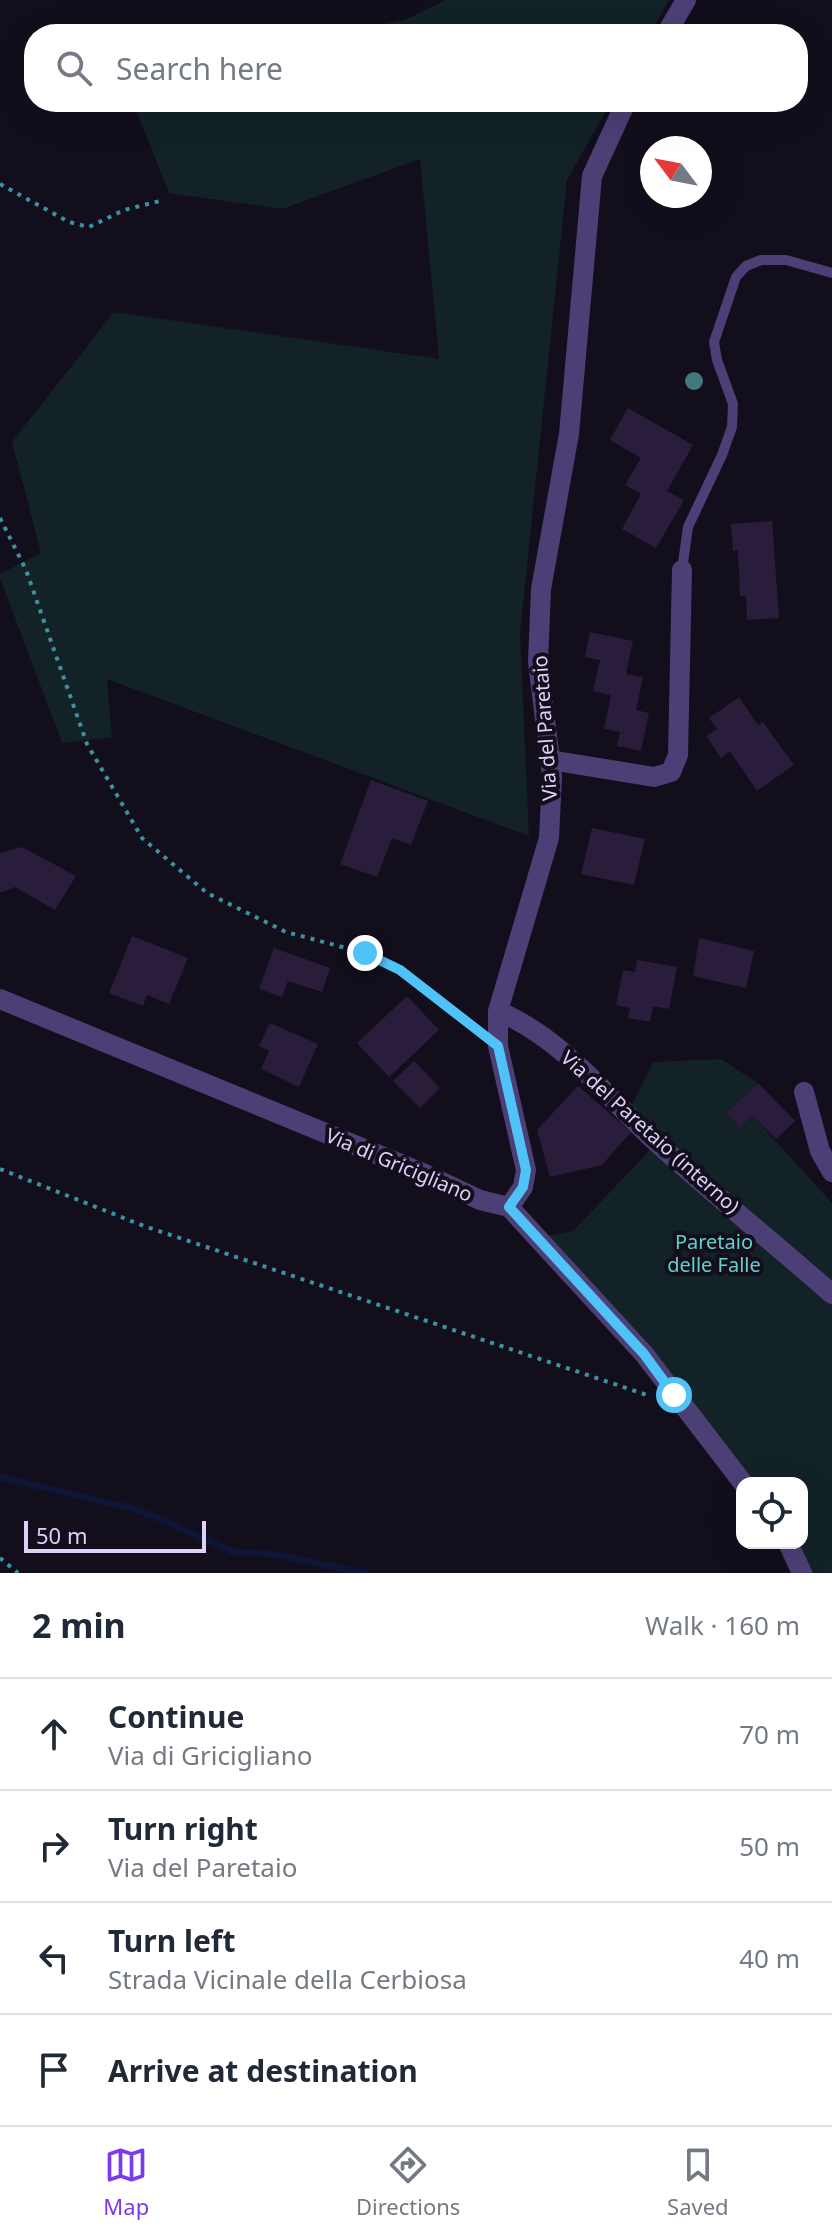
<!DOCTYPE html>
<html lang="en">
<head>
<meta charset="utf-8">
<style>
  body { margin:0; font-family:"Noto Sans",sans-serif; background:#f2f2f3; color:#1f2937 }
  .controls { position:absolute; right:24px; bottom:24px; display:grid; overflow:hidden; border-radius:16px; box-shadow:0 8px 32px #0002 }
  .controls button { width:72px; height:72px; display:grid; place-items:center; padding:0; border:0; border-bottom:2px solid #e0e1e3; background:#fff; color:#1f2937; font:40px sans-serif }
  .compass { position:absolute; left:640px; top:136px; width:72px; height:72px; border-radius:50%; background:#fff; box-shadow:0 8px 32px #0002; rotate:302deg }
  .scale { position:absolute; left:24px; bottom:20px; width:182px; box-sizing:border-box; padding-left:8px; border:4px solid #ddd0f9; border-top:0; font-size:22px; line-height:28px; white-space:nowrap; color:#ddd0f9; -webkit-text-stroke:6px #130e1c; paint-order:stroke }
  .stop { position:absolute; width:24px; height:24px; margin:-18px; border:6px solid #4fc3f7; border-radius:50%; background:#fff }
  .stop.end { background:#4fc3f7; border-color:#fff; box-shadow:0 2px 8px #0008 }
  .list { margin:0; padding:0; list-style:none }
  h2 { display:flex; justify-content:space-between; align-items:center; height:104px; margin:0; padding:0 32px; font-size:34px }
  h2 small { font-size:26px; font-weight:400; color:#747a83 }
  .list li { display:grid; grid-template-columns:52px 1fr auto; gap:24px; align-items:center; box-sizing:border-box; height:112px; padding:0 32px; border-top:2px solid #e0e1e3 }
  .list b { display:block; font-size:30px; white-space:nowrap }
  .list p { margin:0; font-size:26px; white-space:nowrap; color:#747a83 }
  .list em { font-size:26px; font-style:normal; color:#747a83 }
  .icon { flex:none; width:44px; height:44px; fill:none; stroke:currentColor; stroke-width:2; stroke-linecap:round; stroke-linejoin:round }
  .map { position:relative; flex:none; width:832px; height:1573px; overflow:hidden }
  .search { position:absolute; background:#fff; box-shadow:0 8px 32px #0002; left:24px; right:24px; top:24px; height:88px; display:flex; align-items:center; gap:20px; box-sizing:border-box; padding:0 28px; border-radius:32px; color:#747a83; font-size:30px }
  .sheet { height:552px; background:#fff }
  nav { display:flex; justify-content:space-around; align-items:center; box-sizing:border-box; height:112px; border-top:2px solid #e0e1e3; background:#fff; font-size:22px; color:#747a83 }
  nav a { display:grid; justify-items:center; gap:4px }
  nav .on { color:#7c3aed }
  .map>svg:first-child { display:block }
  .green { fill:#122226 }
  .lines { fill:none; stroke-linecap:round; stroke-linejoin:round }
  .stream { stroke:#0e1535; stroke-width:7 }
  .building { fill:#291d3b }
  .path { stroke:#3b93a1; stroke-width:4; stroke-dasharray:4 6; stroke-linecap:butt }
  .lane { stroke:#4c3f76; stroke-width:10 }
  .street { stroke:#4c3f76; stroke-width:20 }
  .tree { fill:#40787c }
  .route { stroke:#4fc3f7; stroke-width:10 }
  .labels { text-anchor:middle; stroke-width:8; stroke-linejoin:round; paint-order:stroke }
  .street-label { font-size:20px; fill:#ddd0f9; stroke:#130e1c }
  .park-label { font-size:20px; fill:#65cfca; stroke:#130e1c }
</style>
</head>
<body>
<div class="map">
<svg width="832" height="1573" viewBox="0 0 832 1573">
  <rect width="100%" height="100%" fill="#130e1c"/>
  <path class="green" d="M446,0H669L650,34H342L407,19Z
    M133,102H611L567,180L520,633L529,836L107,679L112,737L62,743L0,578V574L41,553L12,442L114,312L439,359L420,159L282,209L169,193Z
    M721,1059L758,1083L726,1113L740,1128L753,1116L832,1203V1573H802L788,1543H802V1483H743L538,1238L573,1231L650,1150L632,1105L653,1062Z"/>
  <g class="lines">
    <path class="stream" d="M0,1477L139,1510L234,1552L272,1554L365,1573"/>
  </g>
  <path class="building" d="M628,408L693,445L667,491L684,500L656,548L622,529L641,494L625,485L641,458L610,440Z
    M772,521L779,618L747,620L746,596H740L738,550L733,551L731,524Z
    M590,632L633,641L626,674L643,677L636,710L649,713L641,751L617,746L620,732L604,729L611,695L593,691L600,660L585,657Z
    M739,697L758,725L763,722L794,765L757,791L730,751L721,758L706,736L717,729L709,718Z
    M371,780L428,801L411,845L392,838L377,877L340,864Z
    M592,828L645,839L634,885L581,874Z
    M22,847L76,876L55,910L15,887L0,893V853Z
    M132,936L188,958L169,1004L147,995L143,1006L109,993Z
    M699,938L754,951L746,988L693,976Z
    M274,948L330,968L322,992L288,981L282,997L259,989Z
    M637,960L677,967L669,1009L653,1006L650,1022L628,1018L630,1008L616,1005L623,970L635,972Z
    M407,996L439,1030L389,1077L357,1043Z
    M270,1023L318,1044L299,1087L261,1069L269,1051L259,1046Z
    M414,1061L440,1088L420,1108L393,1081Z
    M758,1083L795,1121L776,1139L753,1116L740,1128L726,1113Z
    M578,1086L631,1132L602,1165L550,1177L537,1130Z"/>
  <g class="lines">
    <path class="path" d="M0,184L69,222L89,227L124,210L160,201
      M0,518L26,570L87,744L142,838L207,893L286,932L365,953L400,970L477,1030
      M0,1169L144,1226L647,1395
      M0,1558L18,1573"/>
    <path class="lane" d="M682,570L688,527L722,455L732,427L733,404L717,360L714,342L736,277L746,266L761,260H786L832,273"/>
    <path class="street" d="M666,34L686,0
      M550,760L654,777L671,772L678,755L682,570
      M0,999L425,1174L480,1200L509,1207L644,1354L743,1483
      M498,1011C563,1039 605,1095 656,1142C713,1194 774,1243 832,1294
      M804,1092L820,1151L832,1172
      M509,1207L523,1187L526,1170L498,1046V1011L549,838L552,776L538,662L541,589L569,434L592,176L626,102
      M788,1543L802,1573"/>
  </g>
  <circle class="tree" cx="694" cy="381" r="9"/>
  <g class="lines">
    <path class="route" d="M365,953L400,970L498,1046L526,1170L523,1187L509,1207L644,1354L674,1395"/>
  </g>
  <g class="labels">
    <g class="street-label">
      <text transform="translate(545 728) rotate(-94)" y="7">Via del Paretaio</text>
      <text transform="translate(650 1132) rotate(42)" y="7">Via del Paretaio (interno)</text>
      <text transform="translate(399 1165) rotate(23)" y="7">Via di Gricigliano</text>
    </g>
    <g class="park-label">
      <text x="714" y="1249">Paretaio<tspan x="714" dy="23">delle Falle</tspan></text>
    </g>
  </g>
</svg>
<div class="controls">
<button><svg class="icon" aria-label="locate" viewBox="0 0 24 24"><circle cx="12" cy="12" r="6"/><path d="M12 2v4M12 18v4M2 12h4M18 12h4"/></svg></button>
</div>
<svg class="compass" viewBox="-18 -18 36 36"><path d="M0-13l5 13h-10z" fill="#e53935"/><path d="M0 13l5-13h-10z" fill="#747a83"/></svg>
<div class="scale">50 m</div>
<div class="stop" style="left:674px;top:1395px"></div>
<div class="stop end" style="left:365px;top:953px"></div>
<div class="search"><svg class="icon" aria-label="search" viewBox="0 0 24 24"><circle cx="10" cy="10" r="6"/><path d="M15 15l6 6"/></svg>Search here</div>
</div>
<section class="sheet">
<h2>2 min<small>Walk · 160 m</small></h2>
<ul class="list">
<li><svg class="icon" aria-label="ahead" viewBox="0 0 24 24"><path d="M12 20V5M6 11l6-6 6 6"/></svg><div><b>Continue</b><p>Via di Gricigliano</p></div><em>70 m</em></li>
<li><svg class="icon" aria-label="right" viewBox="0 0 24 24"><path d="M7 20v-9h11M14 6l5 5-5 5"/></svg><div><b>Turn right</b><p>Via del Paretaio</p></div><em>50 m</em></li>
<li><svg class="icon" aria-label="left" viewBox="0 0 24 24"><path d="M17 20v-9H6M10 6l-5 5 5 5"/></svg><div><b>Turn left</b><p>Strada Vicinale della Cerbiosa</p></div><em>40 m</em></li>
<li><svg class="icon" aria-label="arrive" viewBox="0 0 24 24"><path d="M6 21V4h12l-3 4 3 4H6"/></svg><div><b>Arrive at destination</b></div></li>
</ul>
</section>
<nav>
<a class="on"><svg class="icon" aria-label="map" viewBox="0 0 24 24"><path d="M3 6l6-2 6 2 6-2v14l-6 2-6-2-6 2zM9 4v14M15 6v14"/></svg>Map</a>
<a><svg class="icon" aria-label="directions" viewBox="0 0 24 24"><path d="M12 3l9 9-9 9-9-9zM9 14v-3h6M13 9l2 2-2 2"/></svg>Directions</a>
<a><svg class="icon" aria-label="saved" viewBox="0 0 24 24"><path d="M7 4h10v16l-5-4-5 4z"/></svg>Saved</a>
</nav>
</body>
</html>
